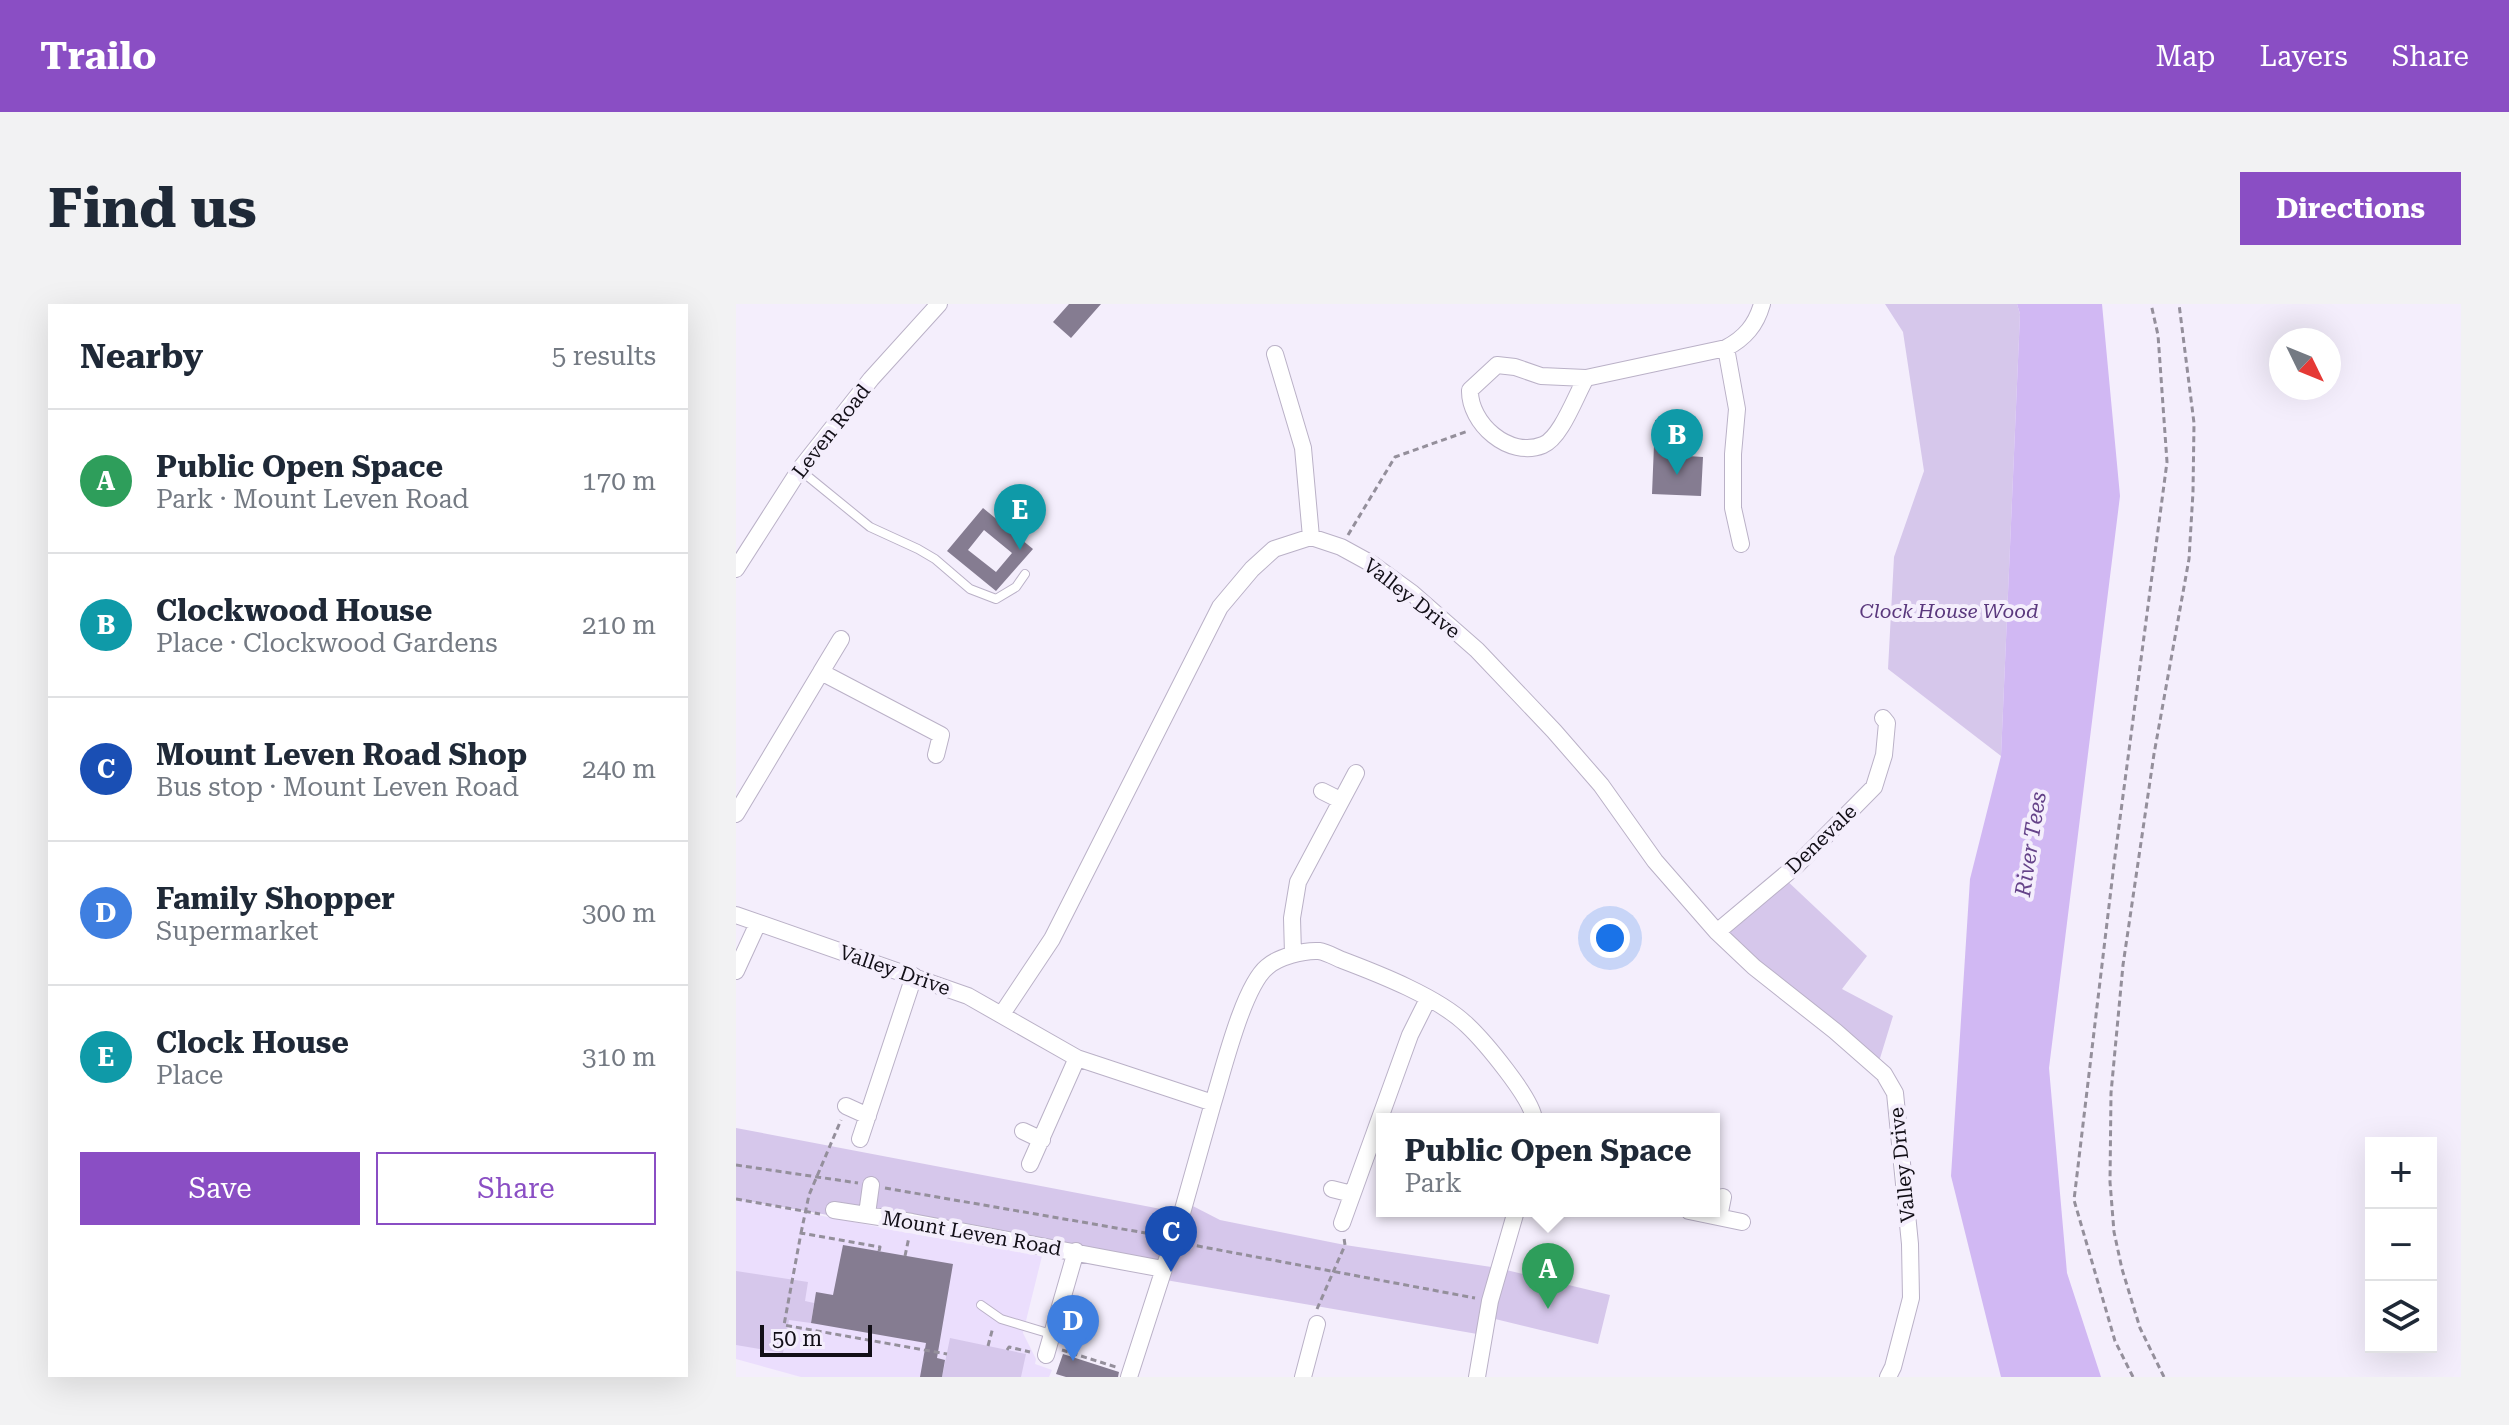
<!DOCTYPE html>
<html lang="en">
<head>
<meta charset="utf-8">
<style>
  body { margin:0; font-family:"Roboto Serif",serif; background:#f2f2f3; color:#1f2937 }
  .controls { position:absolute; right:24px; bottom:24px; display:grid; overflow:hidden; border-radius:0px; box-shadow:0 8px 32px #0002 }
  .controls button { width:72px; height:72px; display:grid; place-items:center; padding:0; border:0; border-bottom:2px solid #e0e1e3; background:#fff; color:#1f2937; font:40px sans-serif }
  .compass { position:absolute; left:1533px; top:24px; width:72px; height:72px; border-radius:50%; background:#fff; box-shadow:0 8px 32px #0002; rotate:133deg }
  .scale { position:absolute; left:24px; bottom:20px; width:112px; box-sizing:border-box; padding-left:8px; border:4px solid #120f17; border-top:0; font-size:22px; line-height:28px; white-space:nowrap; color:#120f17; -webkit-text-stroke:6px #f4eefc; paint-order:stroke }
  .you { position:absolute; left:874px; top:634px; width:28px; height:28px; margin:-20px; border:6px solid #fff; border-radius:50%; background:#1a73e8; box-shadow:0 0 0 12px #1a73e833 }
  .badge { display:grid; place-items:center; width:52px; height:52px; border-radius:50%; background:#8a4ec4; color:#fff; font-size:26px; font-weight:700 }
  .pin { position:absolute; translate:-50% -66px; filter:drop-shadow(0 2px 4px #0008) }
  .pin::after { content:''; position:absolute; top:42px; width:28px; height:24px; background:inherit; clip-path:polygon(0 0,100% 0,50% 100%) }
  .popup { position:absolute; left:640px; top:809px; width:344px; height:104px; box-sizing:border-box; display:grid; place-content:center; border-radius:0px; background:#fff; filter:drop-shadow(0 2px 6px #0005); font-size:26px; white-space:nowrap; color:#747a83 }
  .popup b { font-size:30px; color:#1f2937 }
  .popup::after { content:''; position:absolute; left:50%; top:100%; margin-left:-16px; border:16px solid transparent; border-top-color:#fff }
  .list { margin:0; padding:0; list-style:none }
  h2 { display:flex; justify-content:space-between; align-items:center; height:104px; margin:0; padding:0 32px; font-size:34px }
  h2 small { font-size:26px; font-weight:400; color:#747a83 }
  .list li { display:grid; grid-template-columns:52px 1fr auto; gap:24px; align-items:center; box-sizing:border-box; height:144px; padding:0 32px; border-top:2px solid #e0e1e3 }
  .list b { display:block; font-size:30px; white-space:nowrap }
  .list p { margin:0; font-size:26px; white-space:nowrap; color:#747a83 }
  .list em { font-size:26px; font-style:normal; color:#747a83 }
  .actions { display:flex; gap:16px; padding:24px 32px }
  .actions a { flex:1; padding:18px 0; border:2px solid #8a4ec4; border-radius:0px; text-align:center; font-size:28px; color:#8a4ec4 }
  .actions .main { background:#8a4ec4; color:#fff }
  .icon { flex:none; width:44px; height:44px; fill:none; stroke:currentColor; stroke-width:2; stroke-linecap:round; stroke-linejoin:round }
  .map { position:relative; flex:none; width:1725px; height:1073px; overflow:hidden; border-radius:0px }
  header { display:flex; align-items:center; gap:48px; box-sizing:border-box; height:112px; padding:0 40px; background:#8a4ec4; color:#fff }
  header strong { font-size:38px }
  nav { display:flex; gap:44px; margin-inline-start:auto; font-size:28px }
  .intro { display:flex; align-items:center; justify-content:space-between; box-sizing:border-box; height:192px; padding:0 48px }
  h1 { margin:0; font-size:56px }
  .button { padding:20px 36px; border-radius:0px; background:#8a4ec4; color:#fff; font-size:28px; font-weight:700 }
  main { display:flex; gap:48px; padding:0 48px }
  aside { flex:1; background:#fff; border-radius:0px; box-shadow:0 8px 32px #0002 }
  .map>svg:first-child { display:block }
  .built { fill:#ebdefd }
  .green { fill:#d6c7eb }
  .water { fill:#d1b8f3 }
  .building { fill:#857c91; fill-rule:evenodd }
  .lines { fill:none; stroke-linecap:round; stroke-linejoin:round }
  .service-casing { stroke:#bab1c7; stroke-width:10 }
  .minor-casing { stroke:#bab1c7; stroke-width:18 }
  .path { stroke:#948f9b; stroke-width:3; stroke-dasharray:6 4; stroke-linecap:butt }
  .service { stroke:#fff; stroke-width:8 }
  .minor { stroke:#fff; stroke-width:16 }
  .labels { text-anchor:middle; stroke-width:8; stroke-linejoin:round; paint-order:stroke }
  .street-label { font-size:20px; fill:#120f17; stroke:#f4eefc }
  .park-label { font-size:20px; font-style:italic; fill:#5a387d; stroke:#f4eefc }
  .water-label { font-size:22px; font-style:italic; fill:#654389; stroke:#f4eefc }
</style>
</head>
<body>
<header>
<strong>Trailo</strong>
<nav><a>Map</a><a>Layers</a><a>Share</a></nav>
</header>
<div class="intro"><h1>Find us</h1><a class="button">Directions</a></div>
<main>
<aside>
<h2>Nearby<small>5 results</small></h2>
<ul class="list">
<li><span class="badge" style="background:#2e9e5b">A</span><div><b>Public Open Space</b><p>Park · Mount Leven Road</p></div><em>170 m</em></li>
<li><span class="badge" style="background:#0f9aa8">B</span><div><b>Clockwood House</b><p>Place · Clockwood Gardens</p></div><em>210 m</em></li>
<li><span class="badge" style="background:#1a4fb4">C</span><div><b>Mount Leven Road Shop</b><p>Bus stop · Mount Leven Road</p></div><em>240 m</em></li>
<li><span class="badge" style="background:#3f7fe0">D</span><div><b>Family Shopper</b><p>Supermarket</p></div><em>300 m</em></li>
<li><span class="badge" style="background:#0f9aa8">E</span><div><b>Clock House</b><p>Place</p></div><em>310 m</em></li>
</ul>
<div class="actions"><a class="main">Save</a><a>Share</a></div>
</aside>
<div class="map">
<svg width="1725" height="1073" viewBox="0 0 1725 1073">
  <rect width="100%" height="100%" fill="#f4eefc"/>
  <path class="built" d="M0,895L173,929L306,952L287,1029L300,1055L299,1060L316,1066L313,1073H65L0,1055Z"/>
  <path class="green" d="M1149,0H1281L1284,10L1265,452L1152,365L1158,253L1188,167L1167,28Z
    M1047,573L1131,652L1106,685L1157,712L1141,764L981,628Z
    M0,824L446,909L449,898L484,916L609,941L762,964L874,991L862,1040L751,1013L747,1031L424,975L427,966L99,906L92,911L0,895Z
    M0,967L72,978L69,997L78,999L75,1019L53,1016L47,1049L0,1041Z
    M214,1034L290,1050L285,1073H206Z"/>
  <path class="water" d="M1281,0H1366L1384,192L1313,764L1331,969L1365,1073H1265L1215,872L1234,575L1265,452L1284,10Z"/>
  <path class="building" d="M333,0H365L335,34L317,18Z
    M919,116L954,118L952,152L967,153L965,192L916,190Z
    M247,204L297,245L260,287L211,247ZM248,226L276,249L260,268L232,246Z
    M107,941L217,960L201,1054L209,1056L206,1073H184L190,1039L75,1019L80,988L97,991Z
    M327,1050L383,1068L382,1073H330L320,1070Z"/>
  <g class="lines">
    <g class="service-casing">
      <path id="service" d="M64,166L134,223L182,245L199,255L234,285L260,295L280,283L289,270
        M245,1001L265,1015L315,1030"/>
    </g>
    <g class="minor-casing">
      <path id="minor" d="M990,44L1001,105L997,150V204L1005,240
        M539,50L567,144L575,233
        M850,74C840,91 825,134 807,141C773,155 733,119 734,86L761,61L779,63L805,72L850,74L990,44C1009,34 1020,21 1026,0
        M0,265L64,165L135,75L203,0
        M85,368L105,335
        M586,487L604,496
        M0,510L85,368L205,431L200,451
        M0,611L232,692L341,754L477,799L446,909L393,1073
        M981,628L1062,560L1138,483L1148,451L1151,419L1147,414
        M557,650L556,614L562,578L620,469
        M0,667L22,619
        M266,710L316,635L484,303L516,265L538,245L575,233L605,243L636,260L676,289L741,346L818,427L865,481L919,557L981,628L1018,663L1099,727L1148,770L1159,789L1174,940L1175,994L1157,1063L1152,1073
        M477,799C487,767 507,683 531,663C542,653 568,646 583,647C590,648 599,653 606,656C643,670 702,693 731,721C748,737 796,794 798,815
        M110,802L132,812
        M287,827L306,836
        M124,835L178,672
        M294,860L341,754
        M596,885L616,890
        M98,906L176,918L427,965
        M953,907L1006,918
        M131,910L135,881
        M983,913L987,893
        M606,919L674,731L692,695
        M310,1051L340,947
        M567,1073L581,1020
        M741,1073L754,997L780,907"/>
    </g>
    <path class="path" d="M612,231L659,153L732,127
      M0,861L122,879
      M149,884L421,931
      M0,895L84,910
      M65,929L73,891L105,816
      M451,940L739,994
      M143,947L144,943L65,929L48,1021L211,1050
      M169,952L173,933
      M581,1005L609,941L608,934
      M252,1042L257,1023
      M271,1046L273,1043L294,1048
      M326,1046L380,1063
      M1397,1073L1379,1037L1338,896L1378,560L1431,158L1422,31L1415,0
      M1428,1073L1404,1024L1386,965L1378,928L1374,878L1375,789L1387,661L1418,450L1453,255L1457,188L1458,119L1443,0"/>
    <use href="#service" class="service"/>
    <use href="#minor" class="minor"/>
  </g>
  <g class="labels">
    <g class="street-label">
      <text transform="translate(95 127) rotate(-52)" y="7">Leven Road</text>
      <text transform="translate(676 294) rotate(38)" y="7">Valley Drive</text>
      <text transform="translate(1085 535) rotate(-44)" y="7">Denevale</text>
      <text transform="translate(159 666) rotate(19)" y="7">Valley Drive</text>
      <text transform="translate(1166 861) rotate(-96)" y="7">Valley Drive</text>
      <text transform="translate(236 929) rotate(10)" y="7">Mount Leven Road</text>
    </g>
    <g class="park-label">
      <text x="1213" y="314">Clock House Wood</text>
    </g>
    <g class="water-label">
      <text transform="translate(1294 540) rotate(-81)" y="8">River Tees</text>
    </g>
  </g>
</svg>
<div class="controls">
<button>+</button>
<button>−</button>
<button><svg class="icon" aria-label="layers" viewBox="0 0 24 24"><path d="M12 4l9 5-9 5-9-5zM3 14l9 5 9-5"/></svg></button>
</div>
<svg class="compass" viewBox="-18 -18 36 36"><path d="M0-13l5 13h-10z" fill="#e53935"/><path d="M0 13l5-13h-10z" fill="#747a83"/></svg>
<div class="scale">50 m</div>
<div class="you"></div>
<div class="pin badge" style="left:812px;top:1005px;background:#2e9e5b">A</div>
<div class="popup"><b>Public Open Space</b>Park</div>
<div class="pin badge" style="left:941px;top:171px;background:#0f9aa8">B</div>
<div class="pin badge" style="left:435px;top:968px;background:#1a4fb4">C</div>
<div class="pin badge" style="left:337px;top:1057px;background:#3f7fe0">D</div>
<div class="pin badge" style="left:284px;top:246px;background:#0f9aa8">E</div>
</div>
</main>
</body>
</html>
